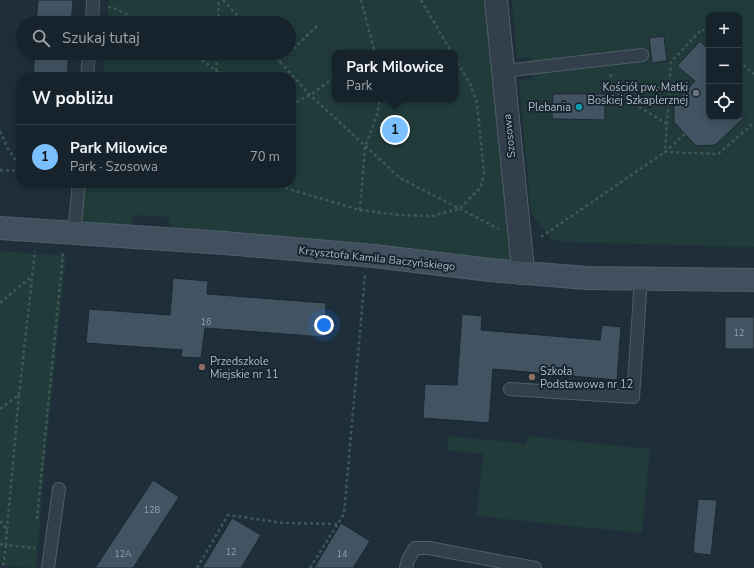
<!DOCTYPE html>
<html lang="pl">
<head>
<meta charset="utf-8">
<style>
  body { margin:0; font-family:"Nunito Sans",sans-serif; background:#242f38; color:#f1f3f6 }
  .controls { position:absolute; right:12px; top:12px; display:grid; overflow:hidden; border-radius:8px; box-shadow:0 2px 10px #0003 }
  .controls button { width:36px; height:36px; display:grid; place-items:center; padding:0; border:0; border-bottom:1px solid #364048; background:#17232c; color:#f1f3f6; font:20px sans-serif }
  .you { position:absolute; left:324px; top:325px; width:14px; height:14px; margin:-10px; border:3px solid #fff; border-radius:50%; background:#1a73e8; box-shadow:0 0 0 6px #1a73e833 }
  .badge { display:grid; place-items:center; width:26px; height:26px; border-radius:50%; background:#7ac0ff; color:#111; font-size:13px; font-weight:700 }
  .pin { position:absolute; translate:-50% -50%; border:2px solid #fff; box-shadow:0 1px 4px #0006 }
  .popup { position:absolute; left:332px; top:50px; width:126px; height:52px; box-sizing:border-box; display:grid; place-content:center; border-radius:8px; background:#17232c; filter:drop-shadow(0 1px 3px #0005); font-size:13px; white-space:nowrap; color:#9ea4a9 }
  .popup b { font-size:15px; color:#f1f3f6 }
  .popup::after { content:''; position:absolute; left:50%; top:100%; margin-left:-8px; border:8px solid transparent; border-top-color:#17232c }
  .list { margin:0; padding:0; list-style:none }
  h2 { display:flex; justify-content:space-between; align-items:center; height:52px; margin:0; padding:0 16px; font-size:17px }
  h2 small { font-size:13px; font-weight:400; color:#9ea4a9 }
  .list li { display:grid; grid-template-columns:26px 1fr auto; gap:12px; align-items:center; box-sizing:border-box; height:64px; padding:0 16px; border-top:1px solid #364048 }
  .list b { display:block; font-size:15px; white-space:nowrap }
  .list p { margin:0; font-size:13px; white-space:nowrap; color:#9ea4a9 }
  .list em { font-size:13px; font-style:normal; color:#9ea4a9 }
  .icon { flex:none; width:22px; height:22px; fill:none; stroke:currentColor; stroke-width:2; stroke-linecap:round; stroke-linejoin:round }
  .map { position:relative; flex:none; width:754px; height:568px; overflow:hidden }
  .search { position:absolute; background:#17232c; box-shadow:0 2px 10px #0003; left:16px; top:16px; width:280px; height:44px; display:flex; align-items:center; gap:10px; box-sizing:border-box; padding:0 14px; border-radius:22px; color:#9ea4a9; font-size:15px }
  .panel { position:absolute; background:#17232c; box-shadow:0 2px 10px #0003; left:16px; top:72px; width:280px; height:116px; border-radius:16px }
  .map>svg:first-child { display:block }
  .green { fill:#213b3b; fill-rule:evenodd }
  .building { fill:#425462; stroke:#1a2731 }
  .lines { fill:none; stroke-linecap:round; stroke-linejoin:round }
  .lane-casing { stroke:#505e68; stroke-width:14 }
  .street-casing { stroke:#505e68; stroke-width:24 }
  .secondary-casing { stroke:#505e68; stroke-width:24 }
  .path { stroke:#3f5857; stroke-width:2.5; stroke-dasharray:3 3; stroke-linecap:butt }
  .lane { stroke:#33404b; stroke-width:12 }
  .street { stroke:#33404b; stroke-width:22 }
  .secondary { stroke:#41505e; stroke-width:22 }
  .worship-dot { fill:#6b7280; stroke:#18252f; stroke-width:1.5 }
  .culture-dot { fill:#0f9aa8; stroke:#18252f; stroke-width:1.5 }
  .education-dot { fill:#8d6e63; stroke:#18252f; stroke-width:1.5 }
  .labels { text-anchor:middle; stroke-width:4; stroke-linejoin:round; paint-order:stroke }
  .number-label { font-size:9px; fill:#92a1ae }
  .poi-label { font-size:11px; fill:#adbbc7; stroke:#18252f; text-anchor:end }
  .street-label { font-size:11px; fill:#adbbc7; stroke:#18252f }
</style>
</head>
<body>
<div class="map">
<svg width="754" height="568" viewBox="0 0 754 568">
  <rect width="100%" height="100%" fill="#1f2f3a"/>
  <path class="green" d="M109,0H486L492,73L512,257L508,261L172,230L168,217L134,215L129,228L87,224L82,219C82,207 82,194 88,184L291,183V77H103L105,53H289V23H107ZM335,53H455V99H335Z
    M512,0H754V247L565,242L552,240L531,213L519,80L533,79L531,57L517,58ZM709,15H739V117H709Z
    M0,251L66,256L45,458L36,568L0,565Z
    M448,436L526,444L527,436L650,449L642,533L477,516L483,454L447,450Z"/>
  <path class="building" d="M38,0H73L71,23H36Z
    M664,36L667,61L652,63L649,38Z
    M700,41L709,50V117H745L715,145L696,146L674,122V104L695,81L677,66Z
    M35,53H69L67,77H33Z
    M553,94H605V120L552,119Z
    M173,278L208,281L207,294L326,303L324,337L205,328L201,358L181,357L182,350L86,343L89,309L170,315Z
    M462,314L482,316L481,330L600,340L602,325L621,327L617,380L493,369L489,423L423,418L425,384L457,385Z
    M725,317H754V349H725Z
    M153,480L179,497L133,568H95Z
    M698,499L717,500L711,555L693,553Z
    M232,518L261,535L241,568H202Z
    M341,523L370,541L353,568H314Z"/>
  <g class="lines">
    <g class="lane-casing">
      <path id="lane" d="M92,23L93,0
        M503,71L642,55
        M87,77L89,53
        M74,233L79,183
        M510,389L633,397L641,279
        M48,568L59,489
        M406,568L408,560L415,548H429L535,568"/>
    </g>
    <g class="street-casing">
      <path id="street" d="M496,0L522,260L521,273"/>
    </g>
    <g class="secondary-casing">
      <path id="secondary" d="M0,228L225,243L374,256L490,270L586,278L754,280"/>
    </g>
    <path class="path" d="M223,0L244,23
      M361,0L375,53
      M421,0L452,53
      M108,7L114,8L144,23
      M218,23L219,0
      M709,35L702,29L671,62L665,152L718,154L754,123
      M192,53L225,77
      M272,53L310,95L400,178L499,229
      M289,53L319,24
      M368,53L374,49
      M739,61L754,74
      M279,62L288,53
      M216,77L217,53
      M610,89L611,73
      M291,105L310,95L335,77
      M667,124L610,89L669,88
      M0,131L8,149L21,168
      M0,170L21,171
      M268,183L360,210L365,147L377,115L380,99
      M360,210L399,215L432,216L459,209L481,187L484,172L477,103L470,84L455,58
      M541,237L665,152L685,134
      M0,303L32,276
      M19,395L35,251
      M0,409L19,395L7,530
      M37,519L63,253
      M0,521L7,530L6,545L35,548
      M0,544L6,545L3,568
      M197,568L228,515L284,523L337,524
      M310,568L344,514L365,275"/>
    <use href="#lane" class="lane"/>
    <use href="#street" class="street"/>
    <use href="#secondary" class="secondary"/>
  </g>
  <circle class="worship-dot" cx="696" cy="93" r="4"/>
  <circle class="culture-dot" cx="579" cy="107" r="4"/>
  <g class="education-dot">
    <circle cx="202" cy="367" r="4"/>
    <circle cx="532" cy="377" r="4"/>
  </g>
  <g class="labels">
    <g class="number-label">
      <text x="206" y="325">16</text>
      <text x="739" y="336">12</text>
      <text x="152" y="513">12B</text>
      <text x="231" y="555">12</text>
      <text x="123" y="557">12A</text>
      <text x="342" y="557">14</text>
    </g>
    <g class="poi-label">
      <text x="688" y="91">Kościół pw. Matki<tspan x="688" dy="13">Boskiej Szkaplerznej</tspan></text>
      <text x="571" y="111">Plebania</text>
      <text x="210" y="365" text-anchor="start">Przedszkole<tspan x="210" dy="13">Miejskie nr 11</tspan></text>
      <text x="540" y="375" text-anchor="start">Szkoła<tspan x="540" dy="13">Podstawowa nr 12</tspan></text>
    </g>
    <g class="street-label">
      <text transform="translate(509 136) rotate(-96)" y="4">Szosowa</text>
      <text transform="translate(377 258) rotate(6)" y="4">Krzysztofa Kamila Baczyńskiego</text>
    </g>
  </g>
</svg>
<div class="controls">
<button>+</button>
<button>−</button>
<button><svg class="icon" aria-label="locate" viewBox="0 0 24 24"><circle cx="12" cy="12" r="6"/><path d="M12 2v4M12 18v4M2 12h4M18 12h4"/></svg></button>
</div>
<div class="you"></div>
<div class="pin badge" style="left:395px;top:130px">1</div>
<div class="popup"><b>Park Milowice</b>Park</div>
<div class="search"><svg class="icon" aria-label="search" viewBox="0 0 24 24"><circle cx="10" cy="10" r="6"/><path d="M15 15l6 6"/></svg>Szukaj tutaj</div>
<section class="panel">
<h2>W pobliżu<small></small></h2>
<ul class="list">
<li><span class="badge">1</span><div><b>Park Milowice</b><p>Park · Szosowa</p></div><em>70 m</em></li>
</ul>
</section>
</div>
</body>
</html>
